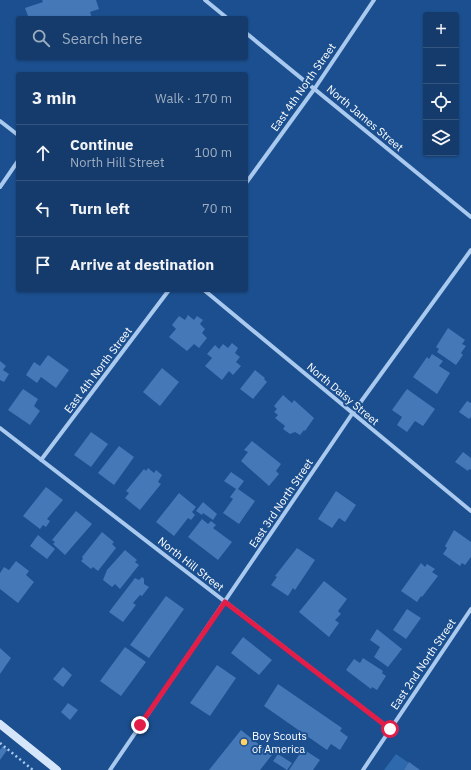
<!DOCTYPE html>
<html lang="en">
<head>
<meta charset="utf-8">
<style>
  body { margin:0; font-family:"IBM Plex Sans",sans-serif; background:#1d4271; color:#f1f3f6 }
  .controls { position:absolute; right:12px; top:12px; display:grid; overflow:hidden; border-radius:4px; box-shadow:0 1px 3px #0004 }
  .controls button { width:36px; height:36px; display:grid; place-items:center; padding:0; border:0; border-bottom:1px solid #33557e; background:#143b6b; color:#f1f3f6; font:20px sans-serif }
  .stop { position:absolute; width:12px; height:12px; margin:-9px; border:3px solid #e11d48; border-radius:50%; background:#fff }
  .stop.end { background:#e11d48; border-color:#fff; box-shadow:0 1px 4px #0008 }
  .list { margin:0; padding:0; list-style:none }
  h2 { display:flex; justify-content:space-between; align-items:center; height:52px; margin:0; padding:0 16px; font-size:17px }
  h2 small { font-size:13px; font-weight:400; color:#9dadc1 }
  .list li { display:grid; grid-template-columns:26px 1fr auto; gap:12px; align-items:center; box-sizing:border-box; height:56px; padding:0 16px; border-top:1px solid #33557e }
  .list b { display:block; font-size:15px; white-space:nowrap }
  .list p { margin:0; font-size:13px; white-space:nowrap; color:#9dadc1 }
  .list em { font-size:13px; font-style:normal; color:#9dadc1 }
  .icon { flex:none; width:22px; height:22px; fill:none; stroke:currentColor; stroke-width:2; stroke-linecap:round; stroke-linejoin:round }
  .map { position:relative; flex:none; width:471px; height:770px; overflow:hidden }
  .search { position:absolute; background:#143b6b; box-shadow:0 1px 3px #0004; left:16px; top:16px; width:232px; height:44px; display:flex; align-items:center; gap:10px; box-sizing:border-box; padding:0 14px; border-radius:4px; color:#9dadc1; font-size:15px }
  .panel { position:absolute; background:#143b6b; box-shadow:0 1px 3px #0004; left:16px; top:72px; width:232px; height:220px; border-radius:4px }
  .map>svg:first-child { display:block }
  .green { fill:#2e69ad }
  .building { fill:#4478b7 }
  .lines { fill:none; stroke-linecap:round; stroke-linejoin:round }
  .path { stroke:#a9c9ee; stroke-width:2.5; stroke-dasharray:2 3; stroke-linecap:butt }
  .street { stroke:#a9c9ee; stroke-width:4 }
  .secondary { stroke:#d6e6fa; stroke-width:8 }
  .route { stroke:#e11d48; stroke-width:5 }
  .poi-dot { fill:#ffd166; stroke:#1b4f8f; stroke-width:1.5 }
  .labels { text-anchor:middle; stroke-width:4; stroke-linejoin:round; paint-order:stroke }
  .street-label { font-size:11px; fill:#fff; stroke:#1b4f8f }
  .poi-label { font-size:11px; fill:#fff; stroke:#1b4f8f; text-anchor:start }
</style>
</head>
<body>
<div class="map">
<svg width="471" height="770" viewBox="0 0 471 770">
  <rect width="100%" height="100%" fill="#1b4f8f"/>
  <path class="green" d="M396,754L409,763L404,770H384Z"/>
  <path class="building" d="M42,0H96L99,9L90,12L92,18H23L28,16L25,8L43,2Z
    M188,315L194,320L197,316L203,320L200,324L205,329L202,333L207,338L199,348L194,344L187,351L169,337L176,329L172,325L179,316L185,320Z
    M448,328L465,340L462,344L466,346L461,353L463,355L456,365L437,352L439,349L436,347Z
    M232,343L238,348L235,353L240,357L236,362L241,366L233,375L229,371L222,380L205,366L212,358L207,354L215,345L219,349L223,344L228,348Z
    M432,354L443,361L439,366L450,373L437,394L413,377L427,357L429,359Z
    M48,355L69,370L56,388L41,377L37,383L26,375L34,362L40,366Z
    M0,361L6,366L3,370L9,374L4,382L0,380Z
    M162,368L179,382L160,406L143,392Z
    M255,370L265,378L264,379L267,382L253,399L240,389Z
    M23,389L38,399L34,406L40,411L30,425L8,410Z
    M407,389L435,409L423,426L415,421L407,432L397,425L402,417L392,410Z
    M283,395L292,403L294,400L314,418L305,431L304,430L300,435L295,432L290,434L283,429L285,426L275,418L278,415L274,412L277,409L274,406Z
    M467,401L471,403V417L469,419L459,412Z
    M91,432L108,444L91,467L74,455Z
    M252,441L281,464L276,471L279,474L269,486L241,461L248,452L244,450Z
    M119,446L134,457L114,485L98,473Z
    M463,452L471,458V470L469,469L468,471L455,462Z
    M148,468L154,473L156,470L162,475L158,482L161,484L140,510L125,498L129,493L126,491L144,469L146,471Z
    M231,472L244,481L238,489L255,501L239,524L223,513L233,499L230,497L236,489L224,481Z
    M46,487L63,500L47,519L50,521L46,527L43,525L40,529L23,516Z
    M336,491L356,505L345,522L339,518L332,528L318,519Z
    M179,493L196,507L192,512L195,515L191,520L188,518L174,536L156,522Z
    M203,502L217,514L213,520L203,513L202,515L196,511Z
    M76,511L92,524L65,555L53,544L55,542L52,540Z
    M202,519L208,524L211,521L216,525L213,528L232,542L218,560L188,537Z
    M454,530L471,542V557L465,565L462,563L460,566L443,554L447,548L445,546Z
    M102,532L114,542L112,544L116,548L98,571L93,567L91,569L81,561L83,559L82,557Z
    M38,535L55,549L47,559L30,546Z
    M297,548L315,560L295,590L293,588L288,596L271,585L277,577L275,576Z
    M125,550L137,560L135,562L139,565L120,589L115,584L112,587L103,580L107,570Z
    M16,561L29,571L26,575L34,582L18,603L0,589V573L4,567L9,570Z
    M421,563L425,567L427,564L435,569L432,572L438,576L422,597L421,596L417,602L401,591Z
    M142,577L144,579V584L149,587L142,596L140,595L133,603L136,605L123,622L109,612L135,578L139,580Z
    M324,581L347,599L338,611L341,614L335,620L339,623L329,637L299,612Z
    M166,596L184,609L149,658L130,645Z
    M407,609L421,618L406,639L393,630Z
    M377,629L402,649L388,667L374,657L380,647L370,640Z
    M243,637L272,660L259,675L231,653Z
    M125,647L146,662L121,696L100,681Z
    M0,648L11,658L0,674Z
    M363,658L383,671L382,673L386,676L377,690L372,687L371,689L346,670L354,659L360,663Z
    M217,665L236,678L210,716L190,703Z
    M63,667L72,675L63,687L53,679Z
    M278,684L342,728L340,731L348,737L340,750L331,744L327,750L264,706Z
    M68,703L78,710L70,720L61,712Z
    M241,730L272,755L260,770H209Z
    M3,746L7,750L0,760V750Z
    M303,749L320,760L313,770H289Z
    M278,754L292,763L287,770L273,761Z
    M409,762L420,770H404Z"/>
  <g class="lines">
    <path class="path" d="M0,743L33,770"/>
    <path class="street" d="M205,0L227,18
      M246,33L471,217
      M0,121L18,135
      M246,183L315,88L374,0
      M0,187L18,161
      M204,290L471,511
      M0,428L390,729
      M41,460L169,290
      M110,770L352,414L471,250
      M363,770L471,609"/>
    <path class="secondary" d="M0,724L57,770"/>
  </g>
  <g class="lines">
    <path class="route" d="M140,725L225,602L390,729"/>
  </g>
  <circle class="poi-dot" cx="244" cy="742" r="4"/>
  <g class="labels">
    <g class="street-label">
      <text transform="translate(303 87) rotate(-55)" y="4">East 4th North Street</text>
      <text transform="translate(365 118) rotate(40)" y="4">North James Street</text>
      <text transform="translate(98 370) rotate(-53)" y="4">East 4th North Street</text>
      <text transform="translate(343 394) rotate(40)" y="4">North Daisy Street</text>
      <text transform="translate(281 503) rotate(-56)" y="4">East 3rd North Street</text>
      <text transform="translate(191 564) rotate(38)" y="4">North Hill Street</text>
      <text transform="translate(423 664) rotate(-56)" y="4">East 2nd North Street</text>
    </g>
    <g class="poi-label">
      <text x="252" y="740">Boy Scouts<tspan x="252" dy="13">of America</tspan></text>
    </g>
  </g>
</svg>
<div class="controls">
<button>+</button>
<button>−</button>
<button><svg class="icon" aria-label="locate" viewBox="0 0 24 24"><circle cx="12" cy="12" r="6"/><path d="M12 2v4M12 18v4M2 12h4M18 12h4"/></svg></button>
<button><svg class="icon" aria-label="layers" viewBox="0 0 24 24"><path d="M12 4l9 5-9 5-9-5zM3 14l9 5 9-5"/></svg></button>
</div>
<div class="stop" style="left:390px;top:729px"></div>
<div class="stop end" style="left:140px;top:725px"></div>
<div class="search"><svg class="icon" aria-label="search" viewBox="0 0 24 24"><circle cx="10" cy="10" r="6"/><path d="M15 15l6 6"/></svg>Search here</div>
<section class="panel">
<h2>3 min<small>Walk · 170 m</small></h2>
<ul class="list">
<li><svg class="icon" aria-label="ahead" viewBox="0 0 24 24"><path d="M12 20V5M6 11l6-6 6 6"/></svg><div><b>Continue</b><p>North Hill Street</p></div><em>100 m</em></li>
<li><svg class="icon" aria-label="left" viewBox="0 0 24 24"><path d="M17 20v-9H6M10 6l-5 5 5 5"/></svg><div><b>Turn left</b></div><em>70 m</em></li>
<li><svg class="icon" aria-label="arrive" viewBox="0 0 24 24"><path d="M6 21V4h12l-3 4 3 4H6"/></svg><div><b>Arrive at destination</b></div></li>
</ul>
</section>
</div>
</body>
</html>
